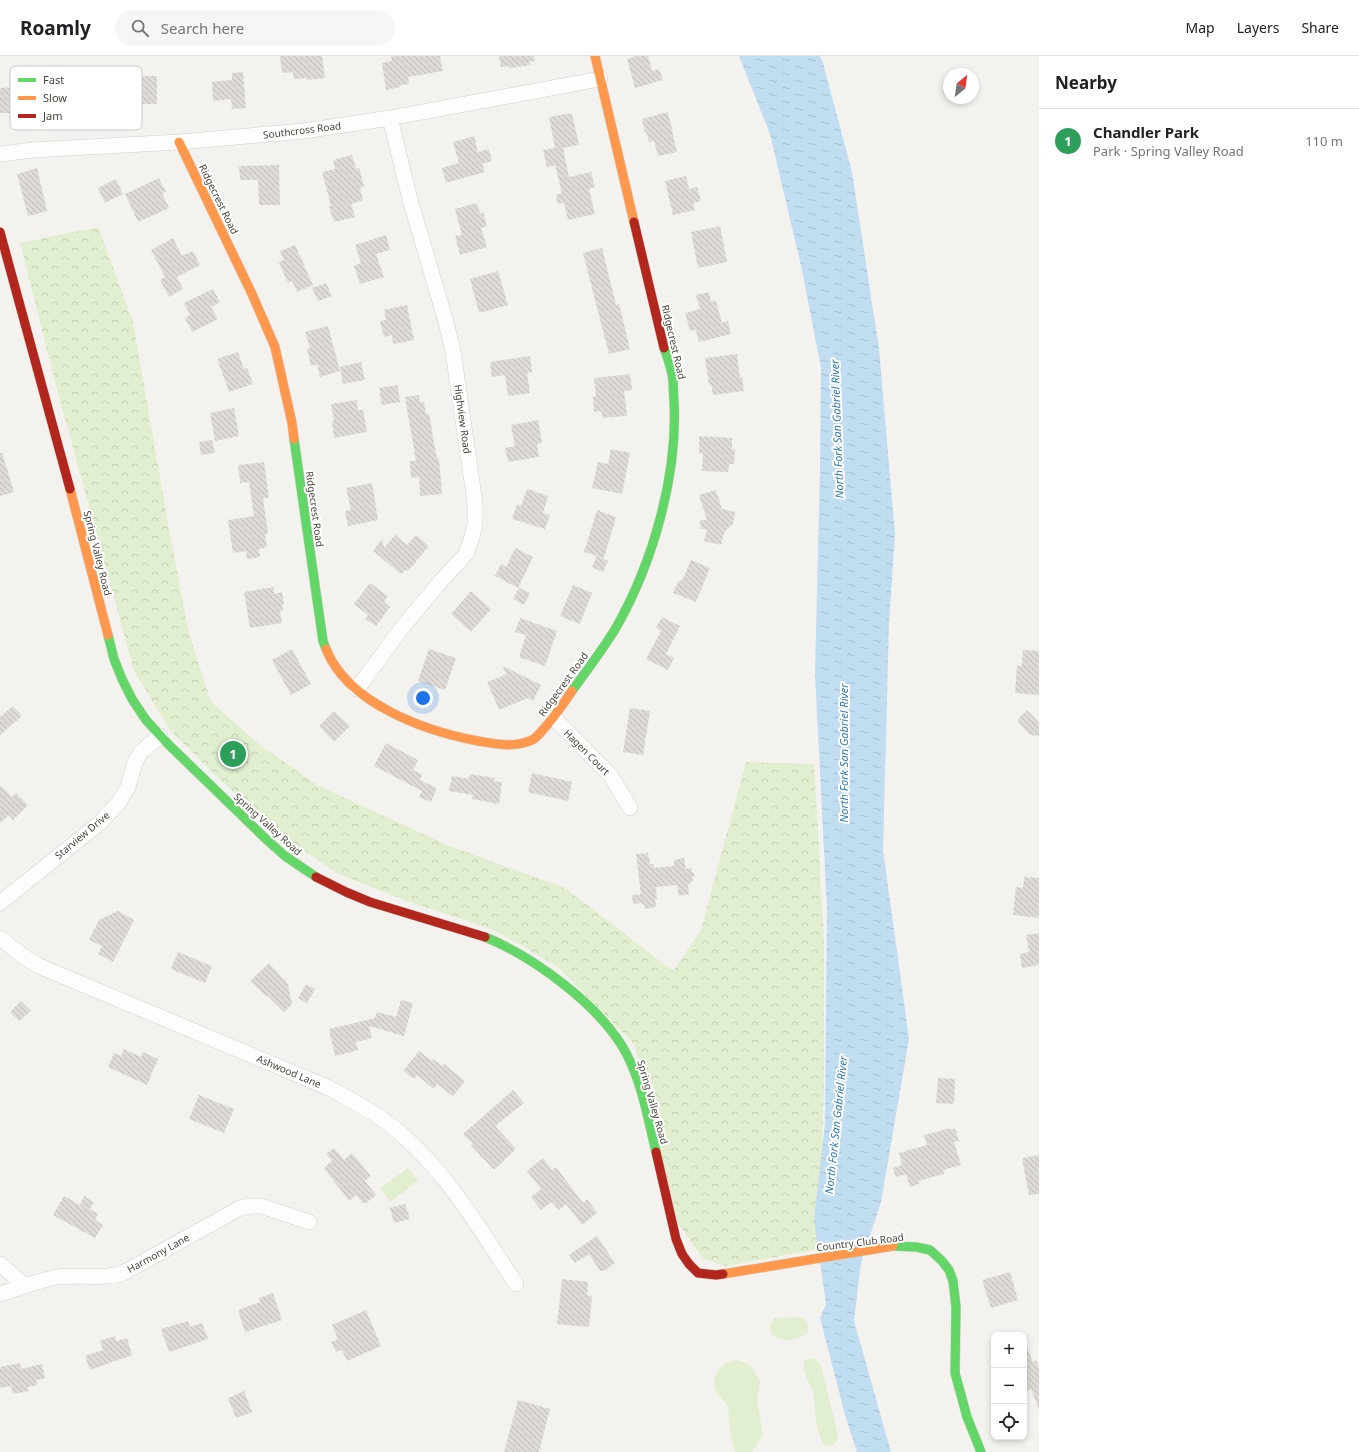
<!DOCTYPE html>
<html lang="en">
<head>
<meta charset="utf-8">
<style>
  body { margin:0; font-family:"Noto Sans",sans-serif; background:#f6f6f6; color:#202124 }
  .controls { position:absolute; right:12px; bottom:12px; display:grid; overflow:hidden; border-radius:8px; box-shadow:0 2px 6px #0003 }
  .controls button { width:36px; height:36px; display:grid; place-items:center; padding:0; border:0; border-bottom:1px solid #e0e0e0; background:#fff; color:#202124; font:20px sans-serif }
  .compass { position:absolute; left:943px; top:12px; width:36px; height:36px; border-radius:50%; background:#fff; box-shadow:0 2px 6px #0003; rotate:29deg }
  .you { position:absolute; left:423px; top:642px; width:14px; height:14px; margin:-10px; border:3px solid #fff; border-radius:50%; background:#1a73e8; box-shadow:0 0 0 6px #1a73e833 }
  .badge { display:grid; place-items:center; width:26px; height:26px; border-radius:50%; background:#868178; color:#fff; font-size:13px; font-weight:700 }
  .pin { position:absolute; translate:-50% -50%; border:2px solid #fff; box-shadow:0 1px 4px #0006 }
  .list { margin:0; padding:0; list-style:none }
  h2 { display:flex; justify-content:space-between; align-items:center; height:52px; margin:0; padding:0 16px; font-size:17px }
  h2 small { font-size:13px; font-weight:400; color:#757577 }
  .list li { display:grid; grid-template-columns:26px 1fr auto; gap:12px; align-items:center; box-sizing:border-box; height:64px; padding:0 16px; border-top:1px solid #e0e0e0 }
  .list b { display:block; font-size:15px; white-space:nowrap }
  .list p { margin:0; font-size:13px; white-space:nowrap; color:#757577 }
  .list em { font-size:13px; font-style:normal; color:#757577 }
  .icon { flex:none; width:22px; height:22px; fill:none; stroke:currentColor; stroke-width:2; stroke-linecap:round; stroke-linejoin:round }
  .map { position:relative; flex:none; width:1039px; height:1396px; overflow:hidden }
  header { display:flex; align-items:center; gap:24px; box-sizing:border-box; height:56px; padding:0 20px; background:#fff; border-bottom:1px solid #e0e0e0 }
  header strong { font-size:19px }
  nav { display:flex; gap:22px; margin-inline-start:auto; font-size:14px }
  .search { width:280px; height:36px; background:#f6f6f6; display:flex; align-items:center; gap:10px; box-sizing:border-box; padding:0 14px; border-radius:22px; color:#757577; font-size:15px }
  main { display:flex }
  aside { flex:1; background:#fff }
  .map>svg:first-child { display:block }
  .grass { fill:#e1eecf }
  .park { fill:url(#park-crowns) }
  .water { fill:url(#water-ripples) }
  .building { fill:url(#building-back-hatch) }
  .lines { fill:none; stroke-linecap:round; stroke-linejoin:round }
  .street-casing { stroke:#d2d0cb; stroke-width:16 }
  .fast-casing { stroke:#d3cfc5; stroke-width:10 }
  .slow-casing { stroke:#d3cfc5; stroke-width:10 }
  .jam-casing { stroke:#d3cfc5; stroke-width:10 }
  .street { stroke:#fdfdfc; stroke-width:15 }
  .fast { stroke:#63d668; stroke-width:9 }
  .slow { stroke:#ff974d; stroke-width:9 }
  .jam { stroke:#b3261e; stroke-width:9 }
  .labels { text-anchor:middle; stroke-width:4; stroke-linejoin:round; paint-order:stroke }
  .street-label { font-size:10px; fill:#4b4439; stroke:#fff }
  .water-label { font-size:11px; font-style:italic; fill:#2e7ab2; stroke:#fff }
  .key { fill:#fff; stroke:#c9c7c4; stroke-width:1 }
  .key-label { font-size:11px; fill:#4b4439 }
</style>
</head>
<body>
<header>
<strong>Roamly</strong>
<div class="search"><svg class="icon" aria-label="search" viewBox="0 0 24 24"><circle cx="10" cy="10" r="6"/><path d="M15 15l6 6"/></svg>Search here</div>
<nav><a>Map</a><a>Layers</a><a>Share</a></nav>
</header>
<main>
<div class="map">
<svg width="1039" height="1396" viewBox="0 0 1039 1396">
  <defs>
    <pattern id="park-crowns" width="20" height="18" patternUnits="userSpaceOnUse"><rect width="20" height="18" fill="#e1eecf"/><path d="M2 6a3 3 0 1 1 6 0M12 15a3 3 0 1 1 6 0" fill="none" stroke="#c3cdb2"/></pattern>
    <pattern id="water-ripples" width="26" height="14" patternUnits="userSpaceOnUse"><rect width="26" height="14" fill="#c0ddf1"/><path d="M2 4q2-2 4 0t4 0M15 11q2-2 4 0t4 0" fill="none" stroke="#a6bfcf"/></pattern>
    <pattern id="building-back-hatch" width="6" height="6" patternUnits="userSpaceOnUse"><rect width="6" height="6" fill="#dedbd6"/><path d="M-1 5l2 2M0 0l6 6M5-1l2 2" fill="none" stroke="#c0bdb8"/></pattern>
  </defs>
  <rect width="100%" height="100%" fill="#f4f2ee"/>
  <path class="grass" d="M408,1112L418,1125L390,1146L380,1132Z
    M798,1261L804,1263L808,1268V1276C799,1285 780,1287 771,1278C769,1272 770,1266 775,1262Z
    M810,1302L815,1303L821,1310L838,1379L837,1385L831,1390L825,1389C815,1379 815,1350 813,1336C810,1326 800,1314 805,1304Z
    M738,1304L749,1309L754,1314L760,1325L757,1345L763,1379L752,1396H735C733,1387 730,1377 729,1368C729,1363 729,1357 728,1352C727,1346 720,1343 717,1337C708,1322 721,1305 738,1304Z"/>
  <path class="park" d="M98,171L133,266L169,473L189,578L211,646L260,689L317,729L447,789L565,832L673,915L701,874L746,706L814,708L824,883V1029L819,1193L726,1210L703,1203L678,1167L634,988L557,910L494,874L407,845L336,817L271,771L209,713L170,674L134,615L58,337L20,187Z"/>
  <path class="water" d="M739,0H820L823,7L852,116L879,293L895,478L889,567L883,794L909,983L881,1146L861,1206L854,1265L891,1396H857L845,1359L820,1262L826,1248L814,1163L825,1068L827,853L815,618L820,412L821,312L802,214L770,78Z"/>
  <path class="building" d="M280,0H322L325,22L306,24V22L294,23L293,16L282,17Z
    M391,0H440L443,15L408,21L409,28L400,29V31L386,34L382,7L392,5Z
    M499,0H534L535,5L529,6L530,9L509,12V10L501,11Z
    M636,0H648L652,15L659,13L663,24L635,32L627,3Z
    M243,16L246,52L232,53L231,43L213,45L212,26L232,24V17Z
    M141,20H157V48H140V54H126L125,27H141Z
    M79,25L81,56H66V46L32,48V50L12,52L13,57H0V32L47,29L46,27Z
    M668,56L677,96L658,100L654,85L649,86L646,76L645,77L642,63Z
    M572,57L579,89L563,92L569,121L591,116L595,131L589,133L595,158L568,164L564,147L558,148L556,139L562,137L555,109L547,111L543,94L555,92L549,61Z
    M474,80L478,96L489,93L492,105L482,108L485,116L446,127L442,112L459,107L453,86Z
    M352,99L356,113L359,112L364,130L360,132L363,144L351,148L355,161L334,166L329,151L331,150L322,116L335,113L333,104Z
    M279,109L280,149H259L258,124H240L239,110Z
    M37,112L47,155L28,160L17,118Z
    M686,120L689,133L697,131L701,145L693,147L695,154L673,159L665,125Z
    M159,122L166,136L162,137L169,152L138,166L125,138Z
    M116,123L123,138L105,147L98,132Z
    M477,147L480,158L483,156L487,170L481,172L487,191L460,199L455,180L462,179L455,153Z
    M720,170L727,206L698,212L691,176Z
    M386,179L390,194L376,198L384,221L360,228L354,210L361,207L355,189Z
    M173,182L182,200L193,195L200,209L177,221L183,233L169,241L160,224L165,221L151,194Z
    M295,189L313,229L297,236L292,225L288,227L279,206L284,204L280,195Z
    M602,192L616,249L619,248L630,293L609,298L583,197Z
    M498,215L508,249L479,257L470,223Z
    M326,227L332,240L318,245L312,232Z
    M213,233L220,246L211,251L218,263L192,276L185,262L190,259L184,247Z
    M709,236L711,246L716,245L722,267L728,265L731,278L699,286L696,274L690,275L685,257L700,253L696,239Z
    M407,249L414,284L393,288L392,279L384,281L380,265L386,264L384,254Z
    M328,270L340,315L320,321L317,308L311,310L307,293L310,292L305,276Z
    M238,296L244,313L247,312L253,328L229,336L217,303Z
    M737,298L740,322L742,321L744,335L713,339L711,328L709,329L705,302Z
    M530,300L532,316L527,317L530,337L508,340L505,319L492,321L490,306Z
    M361,306L365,324L343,328L340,311Z
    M630,318L632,334L624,335L627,360L602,362L601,355L594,356L593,341L596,340L594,322Z
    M398,329L400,346L382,349L379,332Z
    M419,339L420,346H424L426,358H429L437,403H439L442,438L420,440L419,421L411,422L410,405H416L405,341Z
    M357,344L358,354H363L367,376L334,382L332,365H334L331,348Z
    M234,352L239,380L215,385L210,357Z
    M538,364L542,387L537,388L539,401L508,406L505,392L515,390L511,369Z
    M699,380L732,382V393H735L734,408H729L728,416L702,415L703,397H699Z
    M212,384L215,397L201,399L199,386Z
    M611,393L630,397L622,438L592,432L598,406L608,408Z
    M0,397H2L14,436L0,440Z
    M264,406L269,442H263L268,477L265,478L267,491L259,493L260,501L247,503L246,495L233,497L228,464L254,460L249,426L240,427L238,409Z
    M372,427L378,464L348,470L345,455L351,454L346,432Z
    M527,433L548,440L543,457L550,459L545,473L512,463L517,448L521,450Z
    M716,434L722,453L735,456L733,468L725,475L721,489L704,485L707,473H701L700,464H707L699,439Z
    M597,454L616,461L604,502L584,496Z
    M395,479L407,489L416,479L429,490L408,515L405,514L401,518L373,495L382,483L384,492Z
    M515,492L533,501L518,532L495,520L501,508L506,511Z
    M597,500L608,505L603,516L592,511Z
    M691,504L710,512L696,546L673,537L679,524L682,525Z
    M370,527L388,540L384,546L390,551L376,570L365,563L368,559L354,548Z
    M573,529L592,537L580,568L560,560Z
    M274,531V538L282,536L284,549H282L283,555H280L282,567L250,572L244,536Z
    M519,532L530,537L524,549L513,543Z
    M471,535L491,553L471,576L451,558Z
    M662,561L680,570L666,598L674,602L668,614L646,603L661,575L656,572Z
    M520,562L557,575L545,610L519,601L526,579L515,576Z
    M292,593L311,628L291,639L272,604Z
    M429,593L456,602L445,634L418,625Z
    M1023,594L1039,595V639L1015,637L1017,610H1022Z
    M503,610L541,629L533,645L528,642L499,654L487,626L506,619Z
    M13,650L22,660L0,679V661Z
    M630,652L650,655L643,699L623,696Z
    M1027,654L1039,667V680L1030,679L1018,666L1019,664L1018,663Z
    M334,655L350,670L334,686L319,670Z
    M386,687L418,704L413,714L422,719L420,724L437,732L431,746L419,741L422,735L374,710Z
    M532,717L572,726L568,745L528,736Z
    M470,718L495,722L494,725L502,726L499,748L472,743L473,739L449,735L452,720L469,723Z
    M0,729L12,741L16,737L28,749L13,764L9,759L0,767Z
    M648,797L650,808H653L654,812L674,810V804L684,802L686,813L692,812V816L695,818L693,821V824L688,829L689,838L679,840L677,829L656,831L657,843H655L656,851L645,853L644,848L642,849V847L633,848L632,839L641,838L636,798Z
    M1024,821L1039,822V862L1013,859L1016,831L1023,832Z
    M118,855L134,864L113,906L98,898L102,890L89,884L99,864Z
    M1039,877V909L1022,912L1020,898L1029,896L1026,879Z
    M178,896L212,910L205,927L171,913Z
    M269,907L288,928L292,948L284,956L267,939L266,940L250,925Z
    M306,928L315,933L307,947L298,942Z
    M401,944L413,947L404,980L369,970L372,982L356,986L358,994L335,1000L329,973L375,962L377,956L396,961Z
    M21,945L31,955L19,965L10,956Z
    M124,993L141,1001L143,996L158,1003L147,1029L108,1011L114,997L121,1000Z
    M419,995L432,1005L433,1003L442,1010L444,1008L465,1025L453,1040L437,1028L434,1033L417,1019L414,1023L403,1015Z
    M938,1022L955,1023L954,1048L936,1047Z
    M513,1034L524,1047L495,1070L516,1093L494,1114L471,1089L473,1088L463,1078Z
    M199,1039L234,1053L224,1077L189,1063Z
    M950,1072V1074L955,1072L959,1085L954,1086L961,1109L943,1114L944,1118L918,1125L919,1128L910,1131L906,1118L896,1121L893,1112L902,1109L899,1097L927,1089L924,1079Z
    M334,1092L344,1104L352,1097L371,1120L365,1125L376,1139L366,1147H363L356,1139L349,1145L324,1112L332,1105L326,1098Z
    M1039,1099V1138L1029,1139L1022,1102Z
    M543,1102L552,1114L556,1111L583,1147L587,1143L597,1157L582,1169L566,1148L559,1154L552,1146L541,1154L531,1141L541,1133L527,1115Z
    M64,1140L80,1149L84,1140L94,1146L90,1153L98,1158L95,1164L103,1169L95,1182L53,1159Z
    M405,1148L410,1163L394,1167L390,1152Z
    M597,1180L615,1207L604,1215H600L589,1198L575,1207L569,1199Z
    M1010,1216L1018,1244L991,1252L982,1224Z
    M562,1223L588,1226L587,1239L592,1240L589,1271L557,1268Z
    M273,1237L282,1264L245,1276L238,1254L260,1246L259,1242Z
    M366,1254L381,1290L347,1305L342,1294L336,1296L331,1286L338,1283L332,1269Z
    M188,1265L190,1271L202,1267L208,1283L169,1296L161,1273Z
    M115,1280L116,1285L127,1282L132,1299L90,1314L85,1300L103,1294L100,1285Z
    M1024,1285L1033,1306L1036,1304L1039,1312V1353L1031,1333L1024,1336Z
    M20,1307L21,1313L42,1308L45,1322L36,1324L37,1329L28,1331L29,1335L13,1338L11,1330L0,1332V1311Z
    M244,1335L252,1356L236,1362L228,1342Z
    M518,1344L550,1353L539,1396H504Z"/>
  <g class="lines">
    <g class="street-casing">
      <path id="street" d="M0,98L33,94L179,86L304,75L390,62L600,23
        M357,633L401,573L441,525L466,498L472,481L475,468V448L472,426L453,295L446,266L411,147L390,62
        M554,662L611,720L630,752
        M0,847L101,766L119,746L128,731L135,706L141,696L160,680
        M0,882L24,901L39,910L327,1031C346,1041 365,1051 382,1063C441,1105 477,1169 516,1228
        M0,1208L25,1230
        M0,1238C19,1232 38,1225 57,1221C79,1218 101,1224 123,1217L240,1152L251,1150H261L309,1166"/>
    </g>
    <g class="fast-casing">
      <path id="fast" d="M294,383L323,585L326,593
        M108,579L114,603L122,623L132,643L146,664L168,688L267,784L285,800L316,821
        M572,635C587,614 604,592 617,570C653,506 678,419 674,345C673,337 674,327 672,318C670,309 667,300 664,292
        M485,881C534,901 601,950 626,997C642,1027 648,1063 656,1096
        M893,1190L916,1191L930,1194L942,1205L949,1214L953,1225L956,1251L955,1317L967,1361L981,1396"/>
    </g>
    <g class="slow-casing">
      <path id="slow" d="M595,0L634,166
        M179,86L252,238L275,291L292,367L294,383
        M70,433L108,579
        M326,593C348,648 425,675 478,685C496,688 515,692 532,684C535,683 538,679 541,676C553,663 562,650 572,635
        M723,1218L893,1190"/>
    </g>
    <g class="jam-casing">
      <path id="jam" d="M634,166L664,292
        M0,176L70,433
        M316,821L346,836L370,846L485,881
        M656,1096L676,1183L682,1198L689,1208L698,1217L716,1219L723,1218"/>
    </g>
    <use href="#street" class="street"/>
    <use href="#fast" class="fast"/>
    <use href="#slow" class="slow"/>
    <use href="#jam" class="jam"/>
  </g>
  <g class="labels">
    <g class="street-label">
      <text transform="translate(302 74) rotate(-7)" y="4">Southcross Road</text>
      <text transform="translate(219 143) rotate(64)" y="4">Ridgecrest Road</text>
      <text transform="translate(674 286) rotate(77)" y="4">Ridgecrest Road</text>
      <text transform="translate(463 363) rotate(82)" y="4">Highview Road</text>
      <text transform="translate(315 453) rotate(82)" y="4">Ridgecrest Road</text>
      <text transform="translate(98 497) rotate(76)" y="4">Spring Valley Road</text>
      <text transform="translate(563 628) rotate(-54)" y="4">Ridgecrest Road</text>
      <text transform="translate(587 696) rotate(45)" y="4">Hagen Court</text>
      <text transform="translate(268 768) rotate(42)" y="4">Spring Valley Road</text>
      <text transform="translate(82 779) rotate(-40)" y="4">Starview Drive</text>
      <text transform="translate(289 1015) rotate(23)" y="4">Ashwood Lane</text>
      <text transform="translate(653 1046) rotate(74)" y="4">Spring Valley Road</text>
      <text transform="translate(860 1186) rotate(-7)" y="4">Country Club Road</text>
      <text transform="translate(158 1197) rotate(-29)" y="4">Harmony Lane</text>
    </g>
    <g class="water-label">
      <text transform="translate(837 373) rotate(-92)" y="4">North Fork San Gabriel River</text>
      <text transform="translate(844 697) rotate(-90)" y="4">North Fork San Gabriel River</text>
      <text transform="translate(836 1069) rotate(-84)" y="4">North Fork San Gabriel River</text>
    </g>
  </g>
  <rect x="10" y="10" width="132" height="64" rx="6" class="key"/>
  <rect x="18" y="22" width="18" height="4" fill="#63d668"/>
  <rect x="18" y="40" width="18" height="4" fill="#ff974d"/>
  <rect x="18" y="58" width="18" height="4" fill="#b3261e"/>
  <g class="key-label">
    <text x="43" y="28">Fast</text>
    <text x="43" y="46">Slow</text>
    <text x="43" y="64">Jam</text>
  </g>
</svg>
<div class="controls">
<button>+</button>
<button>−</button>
<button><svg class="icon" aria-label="locate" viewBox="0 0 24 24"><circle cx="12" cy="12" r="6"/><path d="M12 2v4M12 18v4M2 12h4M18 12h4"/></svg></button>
</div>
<svg class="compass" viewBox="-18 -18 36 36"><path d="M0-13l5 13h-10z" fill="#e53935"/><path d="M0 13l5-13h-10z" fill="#757577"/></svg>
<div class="you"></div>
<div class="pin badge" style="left:233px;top:698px;background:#2e9e5b">1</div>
</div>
<aside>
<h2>Nearby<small></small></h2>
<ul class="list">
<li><span class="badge" style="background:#2e9e5b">1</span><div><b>Chandler Park</b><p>Park · Spring Valley Road</p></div><em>110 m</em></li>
</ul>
</aside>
</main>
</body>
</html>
